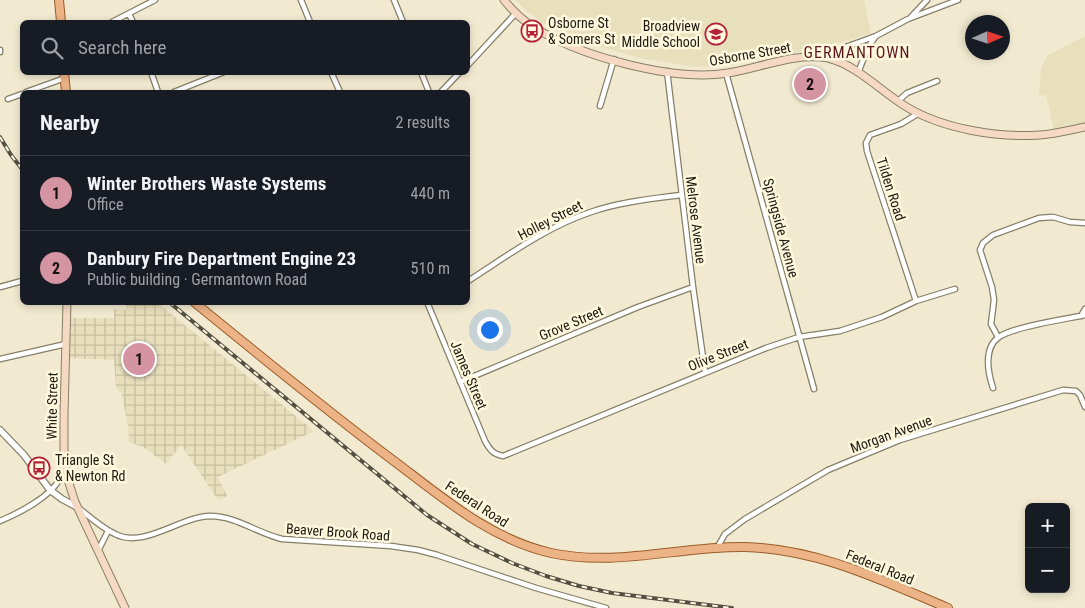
<!DOCTYPE html>
<html lang="en">
<head>
<meta charset="utf-8">
<style>
  body { margin:0; font-family:"Roboto Condensed",sans-serif; background:#242831; color:#f1f3f6 }
  .controls { position:absolute; right:15px; bottom:15px; display:grid; overflow:hidden; border-radius:8px; box-shadow:0 2px 8px #0003 }
  .controls button { width:45px; height:45px; display:grid; place-items:center; padding:0; border:0; border-bottom:1px solid #363941; background:#171b24; color:#f1f3f6; font:25px sans-serif }
  .compass { position:absolute; left:965px; top:15px; width:45px; height:45px; border-radius:50%; background:#171b24; box-shadow:0 2px 8px #0003; rotate:87deg }
  .you { position:absolute; left:489px; top:329px; width:18px; height:18px; margin:-12px; border:4px solid #fff; border-radius:50%; background:#1a73e8; box-shadow:0 0 0 8px #1a73e833 }
  .badge { display:grid; place-items:center; width:32px; height:32px; border-radius:50%; background:#d594a1; color:#111; font-size:16px; font-weight:700 }
  .pin { position:absolute; translate:-50% -50%; border:2px solid #fff; box-shadow:0 1px 5px #0006 }
  .list { margin:0; padding:0; list-style:none }
  h2 { display:flex; justify-content:space-between; align-items:center; height:65px; margin:0; padding:0 20px; font-size:21px }
  h2 small { font-size:16px; font-weight:400; color:#9ea1a6 }
  .list li { display:grid; grid-template-columns:32px 1fr auto; gap:15px; align-items:center; box-sizing:border-box; height:75px; padding:0 20px; border-top:1px solid #363941 }
  .list b { display:block; font-size:19px; white-space:nowrap }
  .list p { margin:0; font-size:16px; white-space:nowrap; color:#9ea1a6 }
  .list em { font-size:16px; font-style:normal; color:#9ea1a6 }
  .icon { flex:none; width:28px; height:28px; fill:none; stroke:currentColor; stroke-width:2; stroke-linecap:round; stroke-linejoin:round }
  .map { position:relative; flex:none; width:1085px; height:608px; overflow:hidden }
  .search { position:absolute; background:#171b24; box-shadow:0 2px 8px #0003; left:20px; top:20px; width:450px; height:55px; display:flex; align-items:center; gap:12px; box-sizing:border-box; padding:0 18px; border-radius:8px; color:#9ea1a6; font-size:19px }
  .panel { position:absolute; background:#171b24; box-shadow:0 2px 8px #0003; left:20px; top:90px; width:450px; height:215px; border-radius:8px }
  .map>svg:first-child { display:block }
  .built { fill:#e8dfbd }
  .industrial { fill:url(#industrial-grid) }
  .lines { fill:none; stroke-linecap:round; stroke-linejoin:round }
  .minor-casing { stroke:#867f68; stroke-width:7 }
  .tertiary-casing { stroke:#867f68; stroke-width:8 }
  .secondary-casing { stroke:#867f68; stroke-width:9 }
  .primary-casing { stroke:#9a5c29; stroke-width:10 }
  .minor { stroke:#fff; stroke-width:4.5 }
  .tertiary { stroke:#fff; stroke-width:5.5 }
  .secondary { stroke:#f5d9c3; stroke-width:7 }
  .primary { stroke:#ebb386; stroke-width:8 }
  .rail-casing { stroke:#534f42; stroke-width:4 }
  .rail { stroke:#fff8dd; stroke-width:2; stroke-dasharray:5.5; stroke-linecap:butt }
  .labels { text-anchor:middle; stroke-width:5; stroke-linejoin:round; paint-order:stroke }
  .poi-label { font-size:14px; fill:#1c1910; stroke:#fff8dd; text-anchor:start }
  .street-label { font-size:14px; fill:#1c1910; stroke:#fff8dd }
  .quarter-label { font-size:16px; letter-spacing:1px; fill:#5b161f; stroke:#fff8dd }
</style>
</head>
<body>
<div class="map">
<svg width="1085" height="608" viewBox="0 0 1085 608">
  <defs>
    <pattern id="industrial-grid" width="8" height="8" patternUnits="userSpaceOnUse" patternTransform="scale(1.25)"><rect width="8" height="8" fill="#e8dfbd"/><path d="M0 4h8M4 0v8" fill="none" stroke="#c6bfa1"/></pattern>
  </defs>
  <rect width="100%" height="100%" fill="#f2ead0"/>
  <path class="built" d="M515,0H864L871,33L825,47L730,65L696,67L640,58L581,41L543,23L527,11Z
    M1085,36V123L1054,130L1046,95L1039,96L1041,68L1048,55Z"/>
  <path class="industrial" d="M126,303H158L314,431L218,477L227,496L218,500L181,445L166,464L143,447L129,442L128,427L122,394L116,387L114,360L68,358L71,318H114V309L126,310Z"/>
  <g class="lines">
    <g class="minor-casing">
      <path id="minor" d="M301,0L310,22
        M394,0L403,22
        M129,14L133,22
        M911,17L927,0
        M112,22L155,0
        M0,50V52
        M829,58L843,48L876,36L908,19L958,0
        M468,65L516,13
        M667,71L693,287L705,372
        M151,72L158,92
        M331,72L340,92
        M421,72L429,92
        M726,73L814,389
        M858,73L868,47L876,36
        M26,92L65,78
        M174,92L224,72
        M441,92L460,72
        M8,99L22,94
        M898,101L907,93L937,81
        M600,106L614,59
        M468,281C507,256 546,227 591,212C620,202 651,199 681,195
        M0,287L22,281
        M916,301L867,151L866,143L870,135L901,124L919,113
        M427,302L485,441C490,450 493,454 503,456L766,348L799,337L840,331L882,317L916,301L955,289
        M1081,316L1085,309
        M998,337L991,324L994,300L992,287L980,250L983,243L993,235L1039,218L1053,217L1070,222L1085,223
        M0,359L66,344
        M460,382L638,307L693,287
        M993,388C988,373 983,348 999,337C1012,327 1066,319 1085,315
        M81,510C91,518 102,528 115,534C144,549 179,517 210,516C236,516 257,533 282,539L391,546L418,550L437,555L536,588L606,608
        M0,521C19,513 53,496 61,476C62,472 63,468 63,464
        M717,548L725,534L745,519L828,470L900,440L1063,390L1076,391L1080,395L1085,407
        M98,551L108,531"/>
    </g>
    <g class="tertiary-casing">
      <path id="tertiary" d="M0,430L24,455L50,490L62,499L77,507"/>
    </g>
    <g class="secondary-casing">
      <path id="secondary" d="M504,0C512,10 521,19 532,26C578,56 673,82 728,73C760,68 795,52 828,58C855,64 882,92 905,106C942,129 998,138 1040,135C1055,134 1070,130 1085,127
        M67,302L64,414V460L68,480L75,502L125,608"/>
    </g>
    <g class="primary-casing">
      <path id="primary" d="M59,0L61,22
        M64,72L66,92
        M194,302C260,356 326,410 394,461C443,498 490,539 551,553C616,567 680,546 745,547C819,549 881,580 948,608"/>
    </g>
    <use href="#minor" class="minor"/>
    <use href="#tertiary" class="tertiary"/>
    <use href="#secondary" class="secondary"/>
    <use href="#primary" class="primary"/>
    <g class="rail-casing">
      <path id="rail" d="M0,137L11,155L22,169
        M169,302L427,515L472,544L512,563L546,576L579,586L612,593L732,608"/>
    </g>
    <use href="#rail" class="rail"/>
  </g>
  <defs>
    <g id="bus-ring" transform="scale(1.125)"><circle r="9.5" fill="#fff8dd" stroke="#b32039" stroke-width="1.5"/><path d="M-5-6H5V4H4V6H2V4H-2V6H-4V4H-5ZM-3.5-4V0h7V-4ZM-3.5 1.2v1.5H-2V1.2ZM2 1.2v1.5H3.5V1.2Z" fill="#b32039"/></g>
    <g id="school-ring" transform="scale(1.125)"><circle r="9.5" fill="#fff8dd" stroke="#b32039" stroke-width="1.5"/><path d="M0-5L7-2L0 1L-7-2ZM-4 1L0 2.5L4 1V4Q0 6-4 4Z" fill="#b32039"/></g>
  </defs>
  <g fill-rule="evenodd">
    <use href="#bus-ring" x="532" y="31"/>
    <use href="#school-ring" x="716" y="34"/>
    <use href="#bus-ring" x="39" y="468"/>
  </g>
  <g class="labels">
    <g class="poi-label">
      <text x="548" y="28">Osborne St<tspan x="548" dy="16">&amp; Somers St</tspan></text>
      <text x="700" y="31" text-anchor="end">Broadview<tspan x="700" dy="16">Middle School</tspan></text>
      <text x="55" y="465">Triangle St<tspan x="55" dy="16">&amp; Newton Rd</tspan></text>
    </g>
    <g class="street-label">
      <text transform="translate(750 54) rotate(-10)" y="5">Osborne Street</text>
      <text transform="translate(891 189) rotate(72)" y="5">Tilden Road</text>
      <text transform="translate(550 220) rotate(-27)" y="5">Holley Street</text>
      <text transform="translate(696 220) rotate(83)" y="5">Melrose Avenue</text>
      <text transform="translate(781 228) rotate(75)" y="5">Springside Avenue</text>
      <text transform="translate(571 323) rotate(-23)" y="5">Grove Street</text>
      <text transform="translate(718 355) rotate(-22)" y="5">Olive Street</text>
      <text transform="translate(469 375) rotate(67)" y="5">James Street</text>
      <text transform="translate(52 406) rotate(-89)" y="5">White Street</text>
      <text transform="translate(891 434) rotate(-20)" y="5">Morgan Avenue</text>
      <text transform="translate(477 504) rotate(33)" y="5">Federal Road</text>
      <text transform="translate(338 532) rotate(4)" y="5">Beaver Brook Road</text>
      <text transform="translate(880 567) rotate(22)" y="5">Federal Road</text>
    </g>
    <g class="quarter-label">
      <text x="857" y="58">GERMANTOWN</text>
    </g>
  </g>
</svg>
<div class="controls">
<button>+</button>
<button>−</button>
</div>
<svg class="compass" viewBox="-18 -18 36 36"><path d="M0-13l5 13h-10z" fill="#e53935"/><path d="M0 13l5-13h-10z" fill="#9ea1a6"/></svg>
<div class="you"></div>
<div class="pin badge" style="left:139px;top:359px">1</div>
<div class="pin badge" style="left:810px;top:84px">2</div>
<div class="search"><svg class="icon" aria-label="search" viewBox="0 0 24 24"><circle cx="10" cy="10" r="6"/><path d="M15 15l6 6"/></svg>Search here</div>
<section class="panel">
<h2>Nearby<small>2 results</small></h2>
<ul class="list">
<li><span class="badge">1</span><div><b>Winter Brothers Waste Systems</b><p>Office</p></div><em>440 m</em></li>
<li><span class="badge">2</span><div><b>Danbury Fire Department Engine 23</b><p>Public building · Germantown Road</p></div><em>510 m</em></li>
</ul>
</section>
</div>
</body>
</html>
